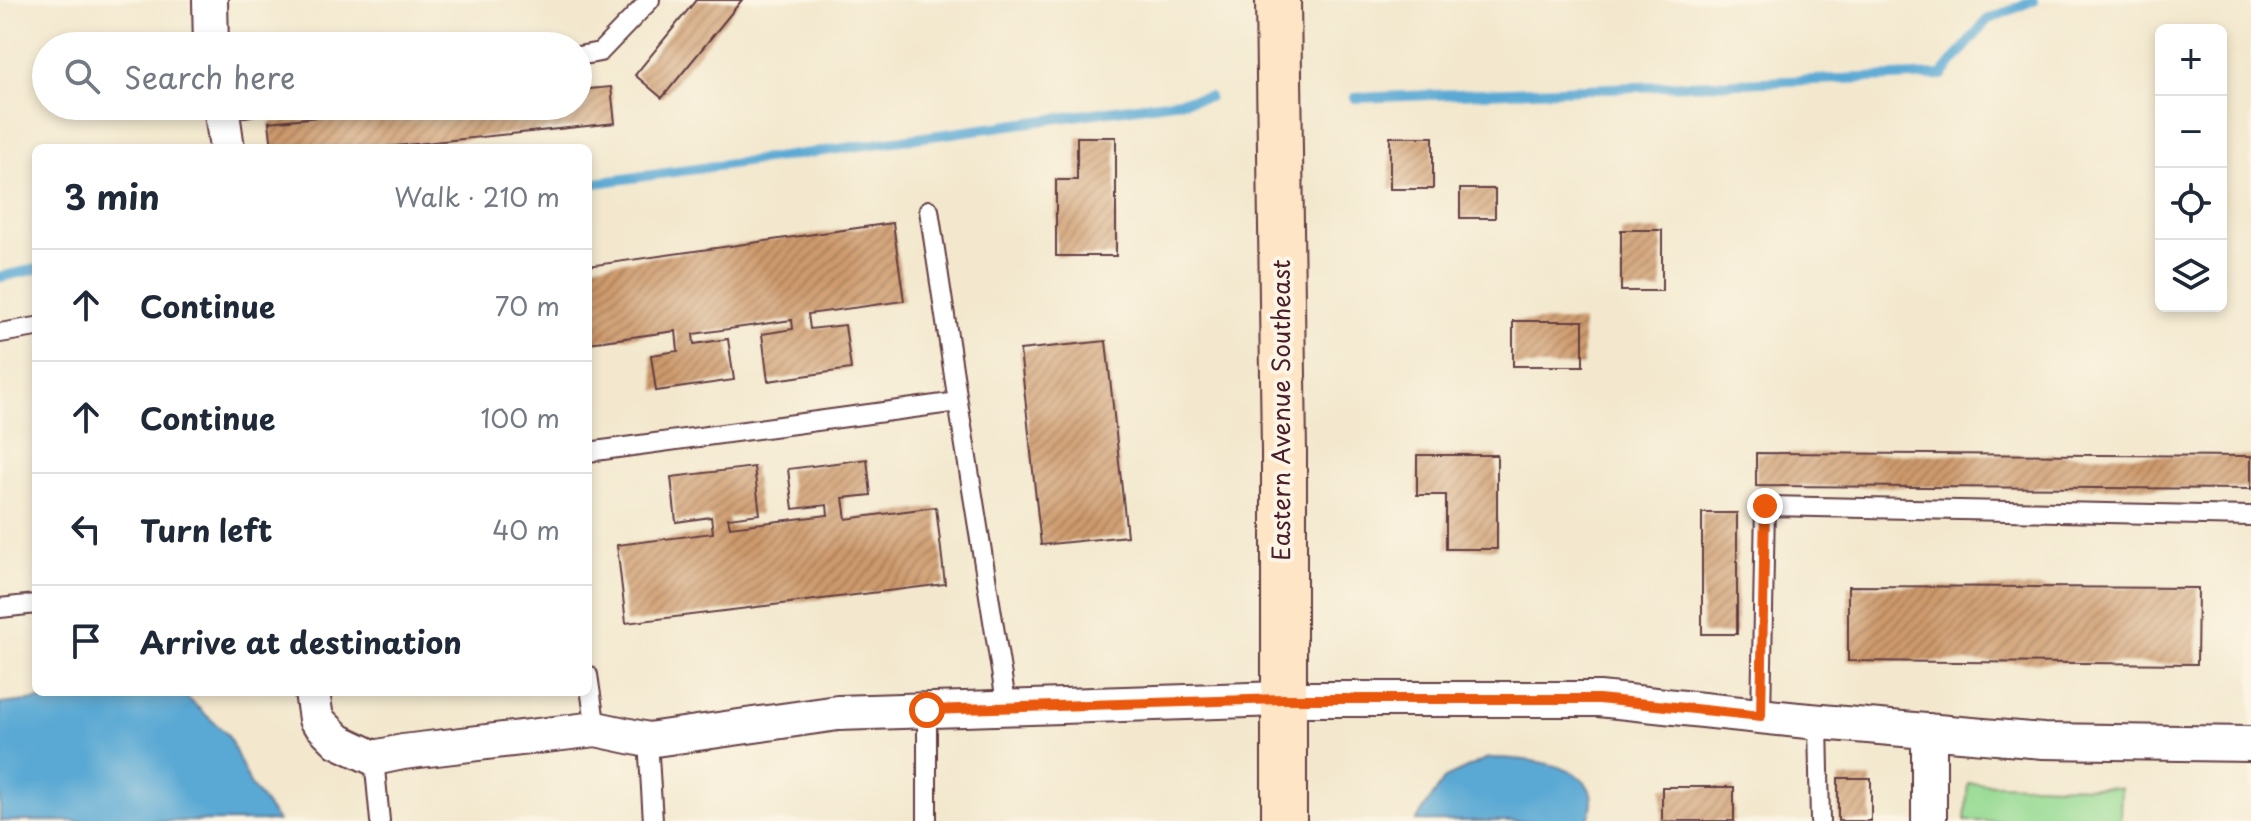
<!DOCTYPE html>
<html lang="en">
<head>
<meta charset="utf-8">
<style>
  body { margin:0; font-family:"Playpen Sans",sans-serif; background:#f2f2f3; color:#1f2937 }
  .controls { position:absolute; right:24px; top:24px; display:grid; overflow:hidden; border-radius:12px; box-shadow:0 4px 12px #0003 }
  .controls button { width:72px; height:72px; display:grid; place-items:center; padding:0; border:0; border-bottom:2px solid #e0e1e3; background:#fff; color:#1f2937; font:40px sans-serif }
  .stop { position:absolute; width:24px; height:24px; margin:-18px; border:6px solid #ea580c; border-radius:50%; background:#fff }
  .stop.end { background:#ea580c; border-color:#fff; box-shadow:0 2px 8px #0008 }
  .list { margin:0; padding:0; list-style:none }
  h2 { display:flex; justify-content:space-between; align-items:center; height:104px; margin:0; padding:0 32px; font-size:34px }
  h2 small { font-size:26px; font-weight:400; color:#747a83 }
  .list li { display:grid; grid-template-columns:52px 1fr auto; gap:24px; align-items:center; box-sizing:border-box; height:112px; padding:0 32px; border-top:2px solid #e0e1e3 }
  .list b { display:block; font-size:30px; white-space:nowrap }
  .list em { font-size:26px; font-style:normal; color:#747a83 }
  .icon { flex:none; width:44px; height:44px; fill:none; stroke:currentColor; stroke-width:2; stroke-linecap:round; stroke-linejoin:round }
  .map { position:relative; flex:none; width:2251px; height:821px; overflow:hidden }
  .search { position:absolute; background:#fff; box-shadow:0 4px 12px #0003; left:32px; top:32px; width:560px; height:88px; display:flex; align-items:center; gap:20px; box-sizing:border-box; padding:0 28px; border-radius:44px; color:#747a83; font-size:30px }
  .panel { position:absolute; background:#fff; box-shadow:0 4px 12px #0003; left:32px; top:144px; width:560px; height:552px; border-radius:12px }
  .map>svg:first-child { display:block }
  .garden { fill:#95da93; stroke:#707c5f; stroke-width:2 }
  .water { fill:#5aa9d4; stroke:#526480; stroke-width:2 }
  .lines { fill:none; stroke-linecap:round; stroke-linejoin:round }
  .stream { stroke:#5aa9d4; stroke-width:10 }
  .building { fill:url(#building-hatch) }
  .lane-casing { stroke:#633d43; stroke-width:22 }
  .street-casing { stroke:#633d43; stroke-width:38 }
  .secondary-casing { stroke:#633d43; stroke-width:48 }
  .lane { stroke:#fff; stroke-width:18 }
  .street { stroke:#fff; stroke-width:34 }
  .secondary { stroke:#fde5c5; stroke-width:44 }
  .route { stroke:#ea580c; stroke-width:10 }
  .labels { text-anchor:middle; stroke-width:8; stroke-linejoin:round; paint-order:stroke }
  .street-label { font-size:24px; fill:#4a1f2b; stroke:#fcf5e5 }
</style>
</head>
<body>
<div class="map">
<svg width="2251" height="821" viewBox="0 0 2251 821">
  <defs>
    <pattern id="building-hatch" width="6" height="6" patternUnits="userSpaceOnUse" patternTransform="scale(2)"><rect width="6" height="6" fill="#cd9a6c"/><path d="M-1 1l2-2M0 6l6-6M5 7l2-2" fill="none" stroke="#a87d59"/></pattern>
  </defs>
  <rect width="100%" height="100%" fill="#fcf5e5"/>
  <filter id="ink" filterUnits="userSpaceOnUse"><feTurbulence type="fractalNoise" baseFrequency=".0125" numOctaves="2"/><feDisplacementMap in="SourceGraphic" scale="16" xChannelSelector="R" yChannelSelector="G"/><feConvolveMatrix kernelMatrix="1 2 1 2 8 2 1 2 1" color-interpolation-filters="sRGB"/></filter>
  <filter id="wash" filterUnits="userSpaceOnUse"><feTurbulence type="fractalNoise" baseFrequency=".006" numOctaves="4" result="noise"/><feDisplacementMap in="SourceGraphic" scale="32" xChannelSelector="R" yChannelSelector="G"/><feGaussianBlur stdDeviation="1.8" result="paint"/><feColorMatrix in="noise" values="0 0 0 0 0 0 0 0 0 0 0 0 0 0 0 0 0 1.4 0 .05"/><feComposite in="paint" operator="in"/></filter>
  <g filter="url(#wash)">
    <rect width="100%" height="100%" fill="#f3e8ce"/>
    <path class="garden" d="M1968,783L2121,788L2120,821H1965Z"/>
    <path class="water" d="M114,692H181L228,735L250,784L278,821H0V704Z
      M1488,758C1516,758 1593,761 1592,802C1592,808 1589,815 1588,821H1416L1445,778Z"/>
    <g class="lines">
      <path class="stream" d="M1355,98L1942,75L1987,20L2034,0
        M588,184L1209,97
        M0,277L36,269"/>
    </g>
    <g id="blocks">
      <path class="building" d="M696,0H742L662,98L635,75Z
        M611,87L615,123L377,148H272L269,122L426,106H578V90Z
        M1077,137H1116V256H1056V180H1077Z
        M1390,137H1433V189H1390Z
        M1460,189H1495V218H1460Z
        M893,223L904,301L808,314L810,329L845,325L851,369L768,381L762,334L793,329L792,320L693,334L694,344L728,339L734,380L656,391L651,355L678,351L676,331L588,343V266Z
        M1621,230H1662V291H1621Z
        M1513,321H1583V366H1513Z
        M1106,341L1127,536L1041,545L1020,350Z
        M1756,453L2251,456V489L1756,486Z
        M1417,455H1497V549H1446V495H1417Z
        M867,459L871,495L843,498L846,519L936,507L945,584L626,623L617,545L713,533L711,517L676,522L671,477L754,467L760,514L728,518L730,527L828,515L827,505L793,509L788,469Z
        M1702,513H1737V634H1702Z
        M1848,586L2198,588L2197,664L1848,661Z
        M1838,778H1871V821H1838Z
        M1662,787H1734V821H1662Z"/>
    </g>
  </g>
  <g filter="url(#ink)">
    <use href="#blocks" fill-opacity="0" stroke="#633d43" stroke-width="2"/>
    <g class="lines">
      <g class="lane-casing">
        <path id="lane" d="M578,56L600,52L650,0
          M222,111L251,106
          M929,210L958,402
          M0,333L36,327
          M588,452L958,402L1007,708
          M0,608L36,604
          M588,675L596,729
          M927,710V821
          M1761,716L1765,506L2251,516
          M1818,722L1820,821
          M648,740L653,821
          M374,758L380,821"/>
      </g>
      <g class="street-casing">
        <path id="street" d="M210,0L211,46
          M221,106L227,148
          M312,692L316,719L338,741L374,758L403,752L596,729L648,740L838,713L1283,699H1599L1798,720L2043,741L2251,744
          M1929,821V731"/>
      </g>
      <g class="secondary-casing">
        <path id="secondary" d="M1278,0L1284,452V821"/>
      </g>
      <use href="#lane" class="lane"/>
      <use href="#street" class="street"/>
      <use href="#secondary" class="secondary"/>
    </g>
  </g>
  <g class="lines" filter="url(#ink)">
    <path class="route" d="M927,710L1283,699H1599L1761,716L1765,506"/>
  </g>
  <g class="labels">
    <g class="street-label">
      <text transform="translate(1282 410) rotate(-90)" y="8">Eastern Avenue Southeast</text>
    </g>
  </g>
</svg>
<div class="controls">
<button>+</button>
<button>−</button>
<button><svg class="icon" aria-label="locate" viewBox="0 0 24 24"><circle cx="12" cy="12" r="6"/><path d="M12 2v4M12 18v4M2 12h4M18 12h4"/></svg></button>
<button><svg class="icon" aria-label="layers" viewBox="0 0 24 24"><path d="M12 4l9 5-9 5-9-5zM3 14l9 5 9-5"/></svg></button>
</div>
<div class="stop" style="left:927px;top:710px"></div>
<div class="stop end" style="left:1765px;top:506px"></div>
<div class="search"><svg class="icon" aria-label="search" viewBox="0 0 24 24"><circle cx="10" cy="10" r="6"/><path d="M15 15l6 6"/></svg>Search here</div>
<section class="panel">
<h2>3 min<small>Walk · 210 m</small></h2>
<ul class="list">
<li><svg class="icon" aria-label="ahead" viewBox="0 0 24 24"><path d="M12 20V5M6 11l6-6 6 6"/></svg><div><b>Continue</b></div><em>70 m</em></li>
<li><svg class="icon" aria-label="ahead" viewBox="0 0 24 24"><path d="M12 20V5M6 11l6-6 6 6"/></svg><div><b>Continue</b></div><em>100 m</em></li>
<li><svg class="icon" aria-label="left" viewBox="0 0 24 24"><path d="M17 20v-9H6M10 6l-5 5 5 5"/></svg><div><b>Turn left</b></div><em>40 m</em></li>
<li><svg class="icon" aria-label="arrive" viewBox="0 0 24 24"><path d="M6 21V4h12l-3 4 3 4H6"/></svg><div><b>Arrive at destination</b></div></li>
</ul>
</section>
</div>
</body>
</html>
